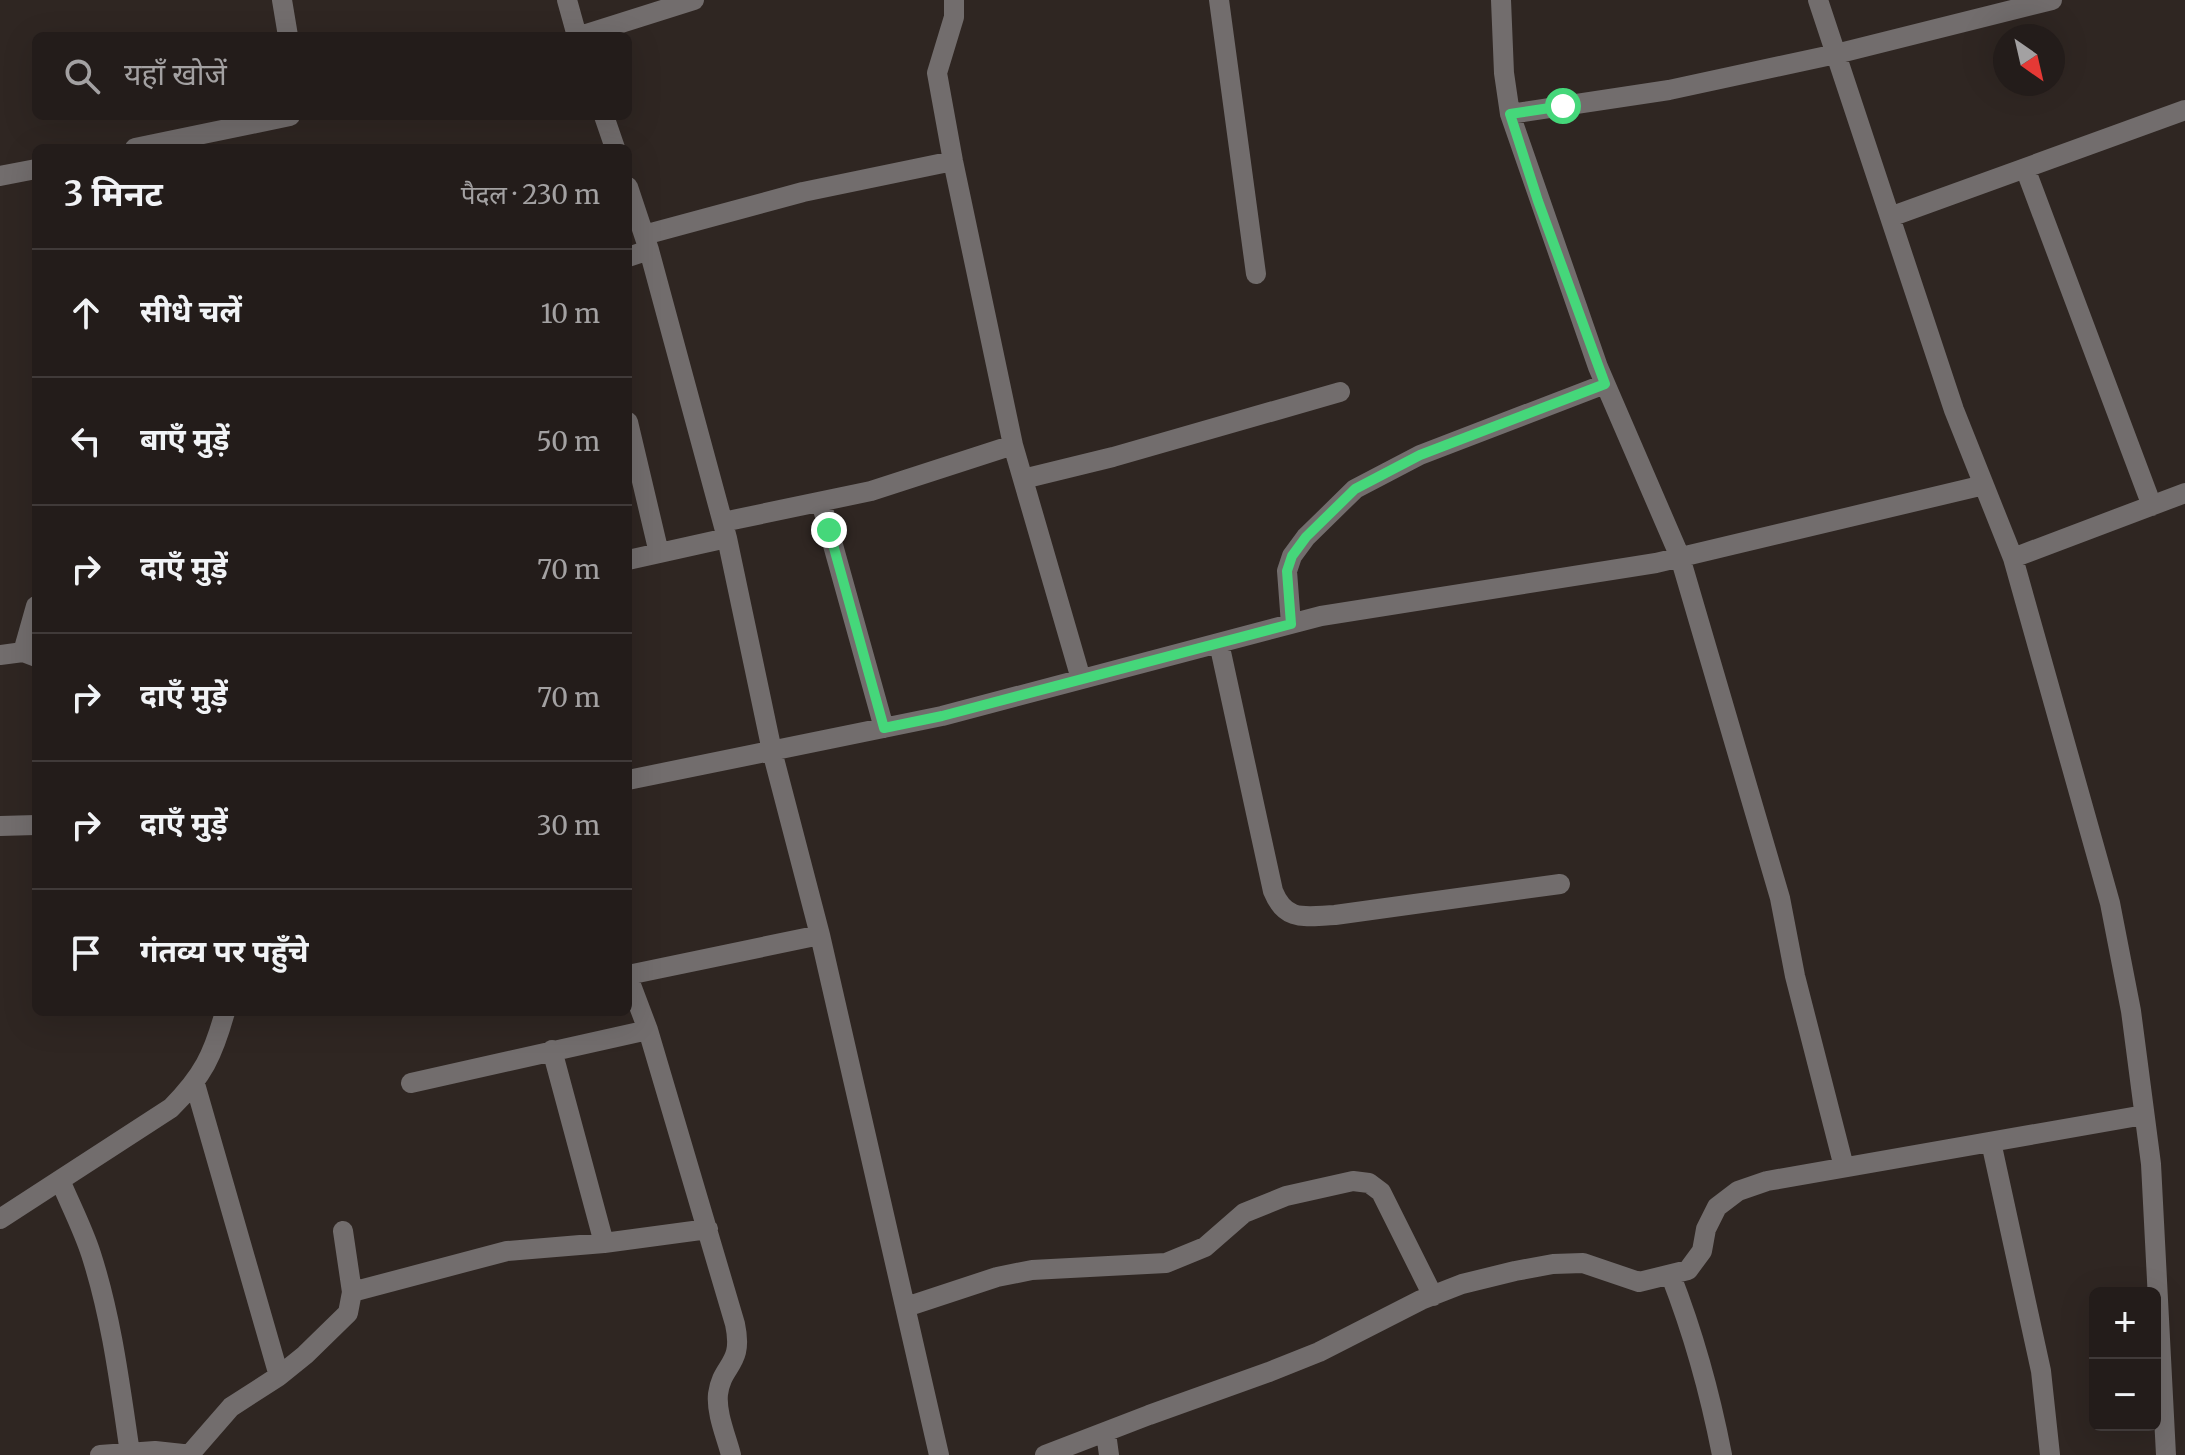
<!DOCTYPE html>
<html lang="hi">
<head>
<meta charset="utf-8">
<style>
  body { margin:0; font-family:Merriweather,"Noto Sans Devanagari",serif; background:#2b2523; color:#f1f3f6 }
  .controls { position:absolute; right:24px; bottom:24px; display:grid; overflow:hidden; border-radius:12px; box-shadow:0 8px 32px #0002 }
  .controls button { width:72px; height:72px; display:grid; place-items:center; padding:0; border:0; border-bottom:2px solid #403a39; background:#231c1a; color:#f1f3f6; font:40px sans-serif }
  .compass { position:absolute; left:1993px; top:24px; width:72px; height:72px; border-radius:50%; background:#231c1a; box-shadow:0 8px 32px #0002; rotate:146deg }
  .stop { position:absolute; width:24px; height:24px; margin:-18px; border:6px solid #45d77a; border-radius:50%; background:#fff }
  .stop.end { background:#45d77a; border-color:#fff; box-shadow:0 2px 8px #0008 }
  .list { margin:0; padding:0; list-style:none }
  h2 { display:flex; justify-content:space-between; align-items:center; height:104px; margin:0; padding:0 32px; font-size:34px }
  h2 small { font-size:26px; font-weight:400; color:#a3a1a2 }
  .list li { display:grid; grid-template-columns:52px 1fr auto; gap:24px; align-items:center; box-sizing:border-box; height:128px; padding:0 32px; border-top:2px solid #403a39 }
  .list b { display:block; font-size:30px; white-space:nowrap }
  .list em { font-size:26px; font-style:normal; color:#a3a1a2 }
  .icon { flex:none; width:44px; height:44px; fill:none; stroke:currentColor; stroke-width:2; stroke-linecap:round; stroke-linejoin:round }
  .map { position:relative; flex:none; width:2185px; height:1455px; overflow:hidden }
  .search { position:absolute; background:#231c1a; box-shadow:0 8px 32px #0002; left:32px; top:32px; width:600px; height:88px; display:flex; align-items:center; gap:20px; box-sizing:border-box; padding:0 28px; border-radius:12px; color:#a3a1a2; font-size:30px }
  .panel { position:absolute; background:#231c1a; box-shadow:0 8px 32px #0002; left:32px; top:144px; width:600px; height:872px; border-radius:12px }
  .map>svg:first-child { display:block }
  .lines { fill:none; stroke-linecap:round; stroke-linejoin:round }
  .minor { stroke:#726d6d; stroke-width:20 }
  .route { stroke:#45d77a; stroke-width:10 }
</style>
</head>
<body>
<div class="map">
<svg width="2185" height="1455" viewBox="0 0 2185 1455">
  <rect width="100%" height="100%" fill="#2f2622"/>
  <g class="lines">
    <path class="minor" d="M282,0L288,36
      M567,0L577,36
      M954,0V17L937,73L953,161L1013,445L1081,679
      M1219,0L1256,274
      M1501,0L1504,73L1510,114L1598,367L1680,557L1780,898L1795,976L1844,1167
      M1818,0L1954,410L2013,558L2110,903L2131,1011L2151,1164L2166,1455
      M580,36L694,0
      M1510,114L1669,90L1836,54L2052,0
      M604,116L615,148
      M135,148L290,116
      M2025,168L2152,506
      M0,176L36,169
      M628,187L649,250L727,538L772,751L820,935L939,1455
      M1890,217L2185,110
      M644,235L803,192L953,161
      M628,257L649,250
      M628,422L659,553
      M1023,479L1113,457L1340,392
      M821,502L884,728
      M723,522L871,491L1013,445
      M2013,558L2185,493
      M628,560L727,538
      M1291,624L1287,571L1292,556L1306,537L1355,489L1420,455L1605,384
      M1219,643L1273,891C1286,923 1306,916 1335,915L1560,884
      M23,652L36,606
      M0,655L23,652L36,657
      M628,780L942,716L1321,616L1656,563L1984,485
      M0,826L36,825
      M628,975L820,935
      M628,977L648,1030L735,1324C744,1366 722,1363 718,1394C716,1413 726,1436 731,1455
      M552,1050L604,1243
      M411,1083L648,1030
      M195,1084L279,1376
      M1991,1142L2041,1371L2050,1455
      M60,1180C70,1204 83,1229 91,1254C112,1319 120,1386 130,1453
      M0,1219L171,1108C203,1076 213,1055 225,1012
      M1671,1276C1694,1335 1710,1393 1722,1455
      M352,1292L507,1251L604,1243L708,1229
      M906,1307L997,1277L1032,1270L1166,1263L1205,1247L1244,1213L1286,1196L1353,1181L1369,1183L1381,1192L1433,1296
      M1106,1433L1109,1455
      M190,1454L231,1407L279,1376L305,1355L348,1313L352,1292L343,1231
      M100,1455L155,1451L192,1455
      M1045,1455L1149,1415L1269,1372L1319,1352L1421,1300L1462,1284L1515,1271L1553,1264L1583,1263L1639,1282L1688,1270L1702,1251L1706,1229L1717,1207L1738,1191L1767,1181L2144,1115"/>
  </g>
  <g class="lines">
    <path class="route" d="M829,530L884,728L942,716L1291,624L1287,571L1292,556L1306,537L1355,489L1420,455L1605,384L1538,201L1510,114L1563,106"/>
  </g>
</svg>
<div class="controls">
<button>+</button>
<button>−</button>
</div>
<svg class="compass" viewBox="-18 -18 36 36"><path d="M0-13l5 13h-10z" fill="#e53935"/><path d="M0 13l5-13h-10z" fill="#a3a1a2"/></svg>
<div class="stop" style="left:1563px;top:106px"></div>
<div class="stop end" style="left:829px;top:530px"></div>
<div class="search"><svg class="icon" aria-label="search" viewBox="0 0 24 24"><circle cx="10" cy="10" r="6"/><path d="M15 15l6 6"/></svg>यहाँ खोजें</div>
<section class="panel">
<h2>3 मिनट<small>पैदल · 230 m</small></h2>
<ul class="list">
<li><svg class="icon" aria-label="ahead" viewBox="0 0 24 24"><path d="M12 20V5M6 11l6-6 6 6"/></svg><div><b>सीधे चलें</b></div><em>10 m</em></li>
<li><svg class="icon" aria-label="left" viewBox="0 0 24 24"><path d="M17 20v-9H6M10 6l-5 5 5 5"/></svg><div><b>बाएँ मुड़ें</b></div><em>50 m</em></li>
<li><svg class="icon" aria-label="right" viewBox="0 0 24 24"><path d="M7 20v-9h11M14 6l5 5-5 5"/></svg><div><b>दाएँ मुड़ें</b></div><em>70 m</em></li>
<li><svg class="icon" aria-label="right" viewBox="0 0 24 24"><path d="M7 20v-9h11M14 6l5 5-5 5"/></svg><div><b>दाएँ मुड़ें</b></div><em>70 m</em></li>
<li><svg class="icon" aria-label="right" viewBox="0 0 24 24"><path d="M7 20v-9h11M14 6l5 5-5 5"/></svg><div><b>दाएँ मुड़ें</b></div><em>30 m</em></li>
<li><svg class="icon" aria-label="arrive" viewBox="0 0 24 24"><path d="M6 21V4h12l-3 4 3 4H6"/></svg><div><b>गंतव्य पर पहुँचे</b></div></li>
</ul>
</section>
</div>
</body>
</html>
